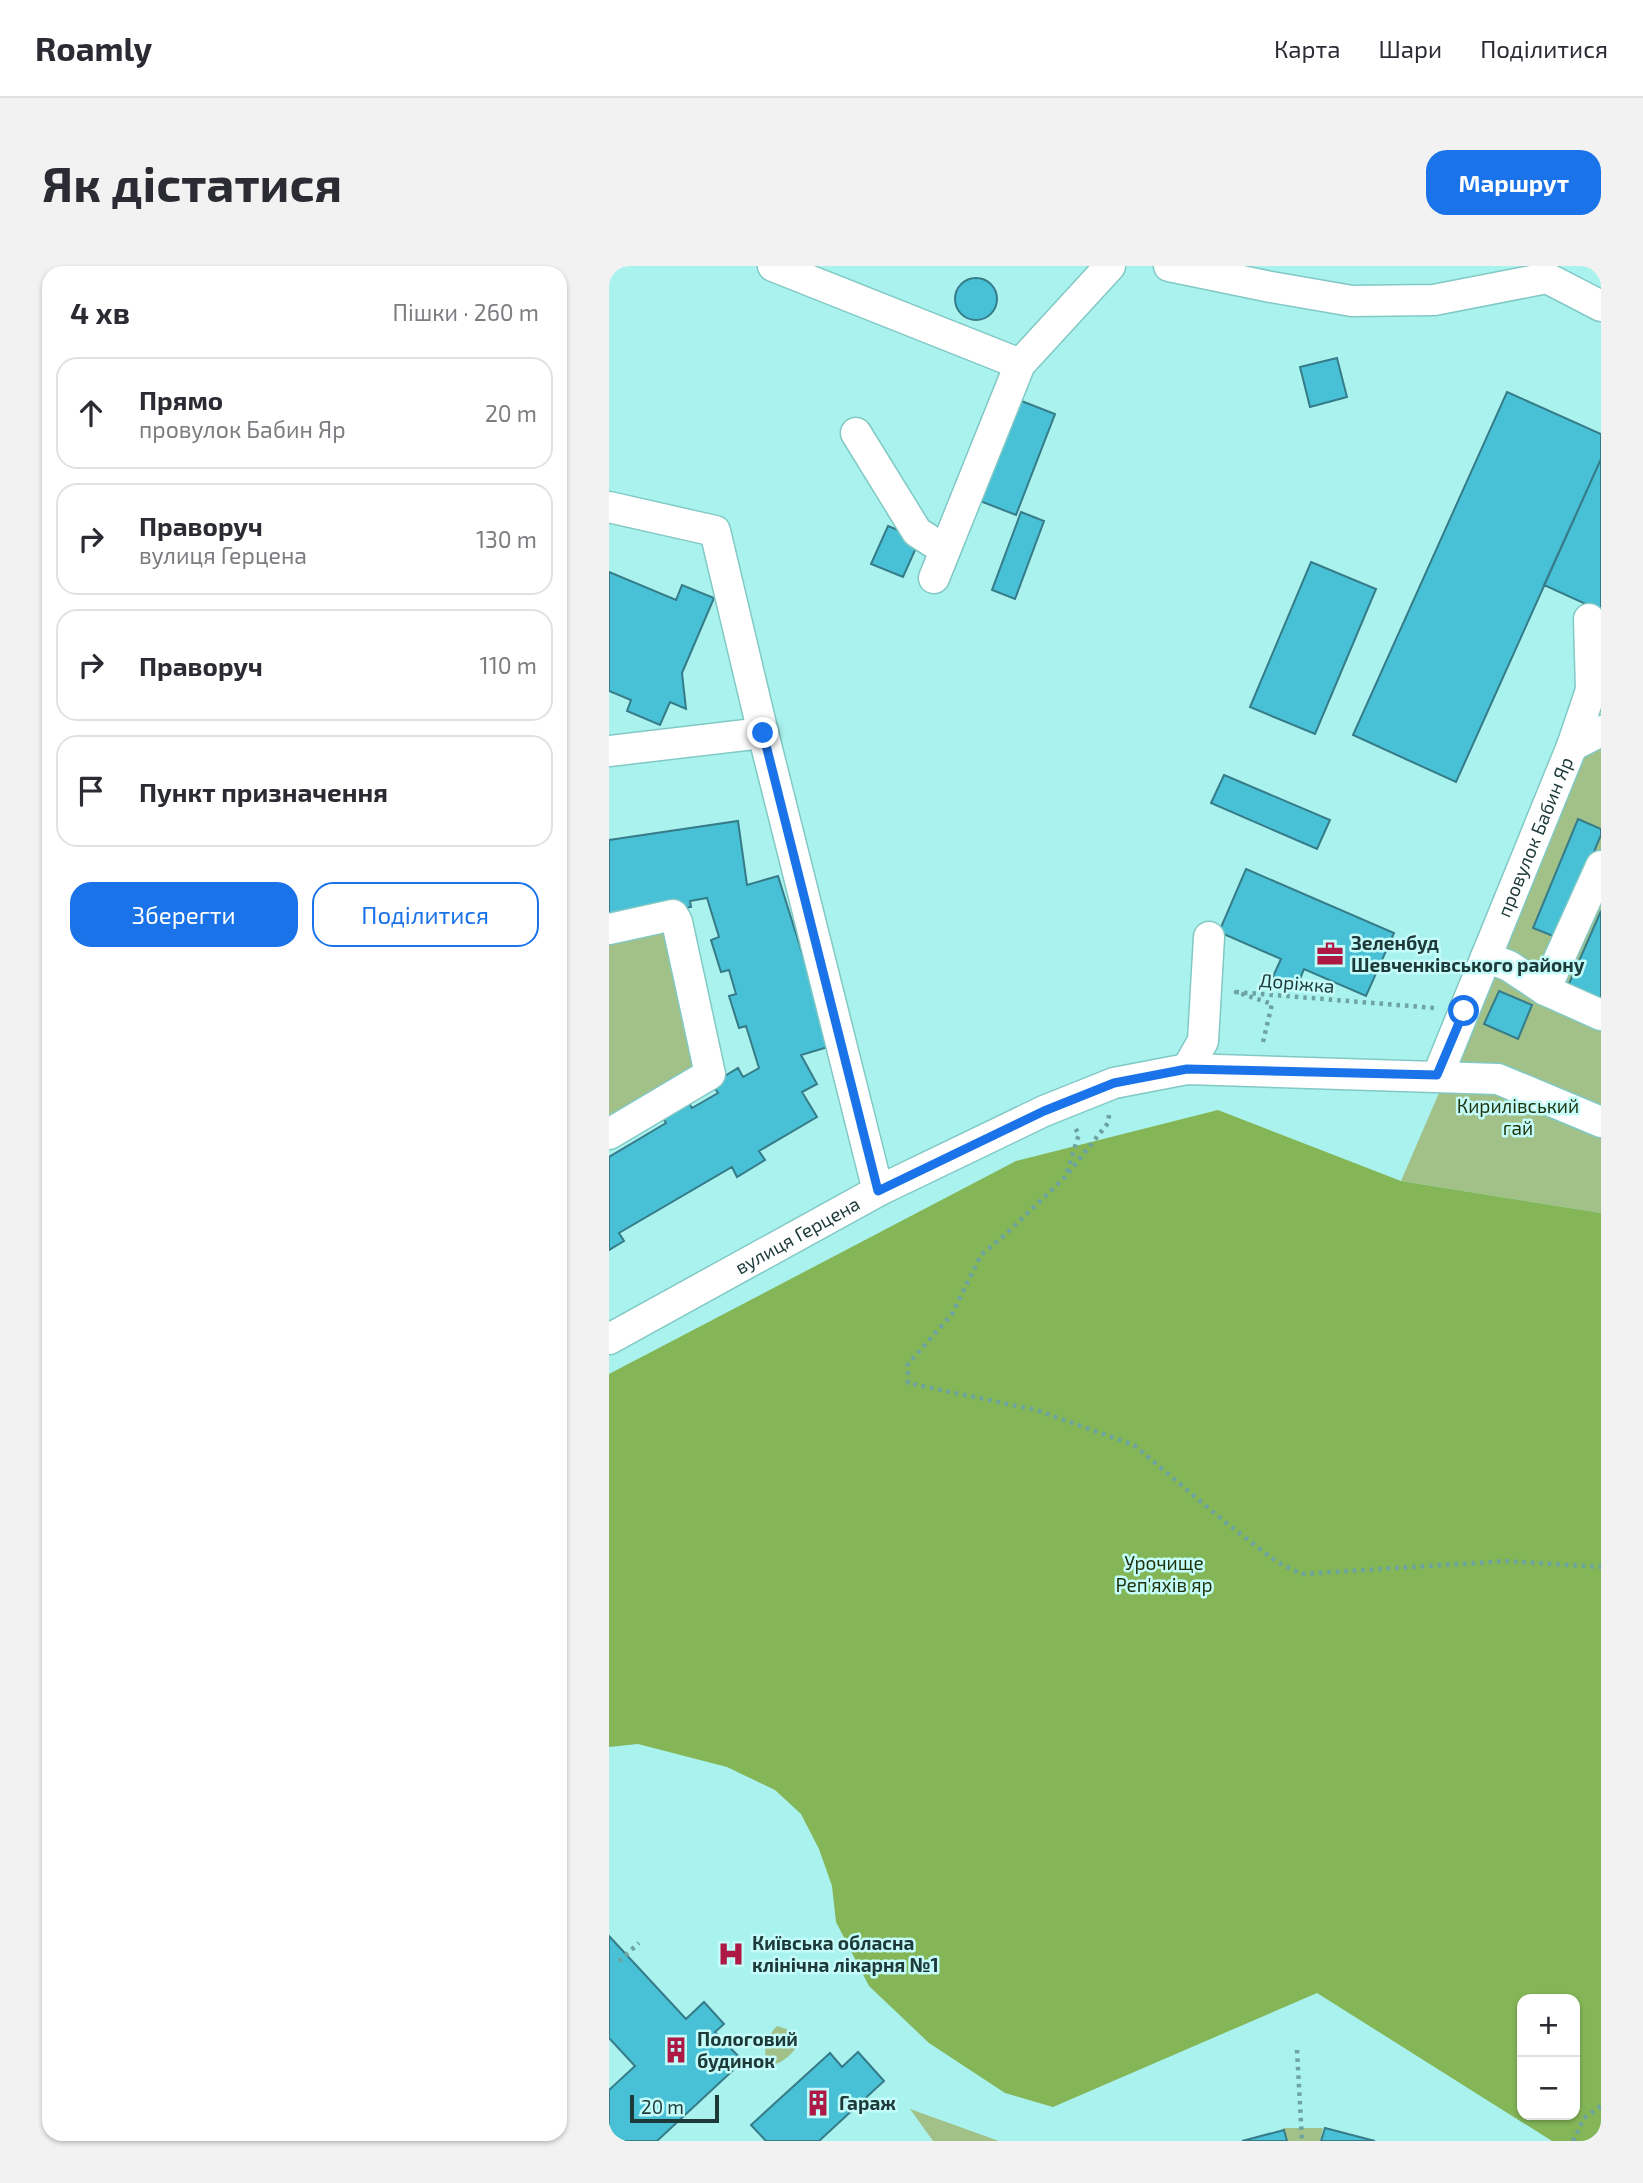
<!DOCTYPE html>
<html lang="uk">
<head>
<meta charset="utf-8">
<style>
  body { margin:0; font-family:"Exo 2",sans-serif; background:#f2f2f3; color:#2b2b33 }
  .controls { position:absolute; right:21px; bottom:21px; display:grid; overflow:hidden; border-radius:14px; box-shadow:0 2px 5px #0004 }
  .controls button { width:63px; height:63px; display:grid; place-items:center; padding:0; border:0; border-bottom:2px solid #e1e1e2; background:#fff; color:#2b2b33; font:35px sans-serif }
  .scale { position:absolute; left:21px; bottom:18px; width:89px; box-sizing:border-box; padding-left:7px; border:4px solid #1d3a39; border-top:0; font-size:19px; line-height:24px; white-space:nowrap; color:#1d3a39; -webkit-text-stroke:5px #c4fcf9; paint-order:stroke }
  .stop { position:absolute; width:21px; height:21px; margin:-16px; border:5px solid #1a73e8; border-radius:50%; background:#fff }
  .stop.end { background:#1a73e8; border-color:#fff; box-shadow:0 2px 7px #0008 }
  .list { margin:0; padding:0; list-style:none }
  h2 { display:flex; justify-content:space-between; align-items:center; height:91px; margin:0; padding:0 28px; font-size:30px }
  h2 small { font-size:23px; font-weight:400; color:#7c7c81 }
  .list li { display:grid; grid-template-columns:46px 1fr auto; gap:21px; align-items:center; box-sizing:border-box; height:112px; margin:0 14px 14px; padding:0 14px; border:2px solid #e1e1e2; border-radius:21px }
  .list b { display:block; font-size:26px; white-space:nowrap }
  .list p { margin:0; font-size:23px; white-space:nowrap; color:#7c7c81 }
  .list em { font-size:23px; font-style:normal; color:#7c7c81 }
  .actions { display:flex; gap:14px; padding:21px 28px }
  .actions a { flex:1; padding:16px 0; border:2px solid #1a73e8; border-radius:21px; text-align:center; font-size:24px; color:#1a73e8 }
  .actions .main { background:#1a73e8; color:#fff }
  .icon { flex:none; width:38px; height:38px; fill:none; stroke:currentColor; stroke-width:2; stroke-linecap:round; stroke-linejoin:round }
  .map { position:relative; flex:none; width:992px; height:1875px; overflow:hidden; border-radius:21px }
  header { display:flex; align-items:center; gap:42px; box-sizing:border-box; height:98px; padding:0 35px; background:#fff; border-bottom:2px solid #e1e1e2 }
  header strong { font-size:33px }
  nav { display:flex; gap:38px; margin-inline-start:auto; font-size:24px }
  .intro { display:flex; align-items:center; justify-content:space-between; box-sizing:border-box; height:168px; padding:0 42px }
  h1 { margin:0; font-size:49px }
  .button { padding:18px 32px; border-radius:21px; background:#1a73e8; color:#fff; font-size:24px; font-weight:700 }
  main { display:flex; gap:42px; padding:0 42px }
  aside { flex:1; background:#fff; border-radius:21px; box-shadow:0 2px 5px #0004 }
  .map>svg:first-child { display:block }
  .green { fill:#a2c189 }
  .forest { fill:#84b657; fill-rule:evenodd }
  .building { fill:#48c1d6; stroke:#367b88; stroke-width:2 }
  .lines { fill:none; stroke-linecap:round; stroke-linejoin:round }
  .minor-casing { stroke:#82c9c5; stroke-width:33 }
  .path { stroke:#6da3a0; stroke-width:4.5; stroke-dasharray:3.5 5; stroke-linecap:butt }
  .minor { stroke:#fff; stroke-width:30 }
  .route { stroke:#1a73e8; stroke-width:9 }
  .labels { text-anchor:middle; stroke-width:5; stroke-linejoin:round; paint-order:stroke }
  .street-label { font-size:19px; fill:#1d3a39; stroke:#c4fcf9 }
  .poi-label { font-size:19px; font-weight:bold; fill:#1d3a39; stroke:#c4fcf9; text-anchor:start }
  .park-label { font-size:19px; fill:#1f320b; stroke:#c4fcf9 }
</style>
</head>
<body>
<header>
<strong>Roamly</strong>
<nav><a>Карта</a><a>Шари</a><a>Поділитися</a></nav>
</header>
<div class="intro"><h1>Як дістатися</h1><a class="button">Маршрут</a></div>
<main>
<aside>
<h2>4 хв<small>Пішки · 260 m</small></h2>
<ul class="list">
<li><svg class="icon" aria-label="ahead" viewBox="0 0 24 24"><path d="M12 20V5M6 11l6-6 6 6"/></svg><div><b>Прямо</b><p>провулок Бабин Яр</p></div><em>20 m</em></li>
<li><svg class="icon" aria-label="right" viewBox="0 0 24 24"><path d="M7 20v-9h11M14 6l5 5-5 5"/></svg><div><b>Праворуч</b><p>вулиця Герцена</p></div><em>130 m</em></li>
<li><svg class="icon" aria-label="right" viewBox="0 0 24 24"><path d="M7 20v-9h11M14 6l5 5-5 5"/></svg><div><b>Праворуч</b></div><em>110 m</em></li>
<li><svg class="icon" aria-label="arrive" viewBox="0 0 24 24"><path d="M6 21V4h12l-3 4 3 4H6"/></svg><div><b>Пункт призначення</b></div></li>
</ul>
<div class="actions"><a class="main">Зберегти</a><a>Поділитися</a></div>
</aside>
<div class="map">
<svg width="992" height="1875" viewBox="0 0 992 1875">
  <rect width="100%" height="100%" fill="#aaf2ee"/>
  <path class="green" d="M992,476V947L792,915L977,486Z
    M53,659L89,807L0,855V671Z
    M168,1760L184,1765L190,1775C187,1786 172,1799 161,1799C151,1789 158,1769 168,1760Z
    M301,1843L390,1875H324Z
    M674,1862H714L711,1875H678Z"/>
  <path class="forest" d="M609,844L792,915L992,947V1875H943L708,1727L444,1841L396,1827L320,1777L260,1720L227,1656L223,1620L210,1583L192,1548L166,1524L118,1501L29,1478L0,1481V1108L407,895ZM913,1733H966V1849H913Z"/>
  <path class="building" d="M346 33a21 21 0 1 1 42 0a21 21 0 1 1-42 0Z
    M728,92L738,131L701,141L691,101Z
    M898,126L992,168V193L847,516L744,469Z
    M410,134L446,148L407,249L371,235Z
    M992,193V345L935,319Z
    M412,246L435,255L406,333L383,324Z
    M279,260L311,273L294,311L262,298Z
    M702,296L767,323L706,468L641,441Z
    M0,306L67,334L73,319L105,332L73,407L77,443L61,436L51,459L18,445L22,434L0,425Z
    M615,509L721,554L708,583L602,537Z
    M969,553L992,563V569L949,672L924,662Z
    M129,555L138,619L169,610L222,780L192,789L208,818L193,826L208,851L150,885L156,894L128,911L123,901L10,967L15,975L0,984V891L57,857L51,848L77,832L83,842L109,827L103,818L129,802L134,811L150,802L137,760L130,762L120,730L127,728L120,704L112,706L102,674L110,671L98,632L81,635L82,641L0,655V574Z
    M637,603L785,667L757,730L695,703L686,725L662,715L672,693L610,666Z
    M992,645V734L959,720Z
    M890,725L923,739L909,773L875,758Z
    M0,1670L77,1753L95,1736L115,1758L106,1766L134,1795L48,1875H0V1824L26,1800L0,1772Z
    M249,1786L275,1815L210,1875H157L142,1859L221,1787L233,1801Z
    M716,1862L766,1875H712Z
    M675,1864L678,1875H633Z"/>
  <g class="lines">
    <g class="minor-casing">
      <g id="minor">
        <path d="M164,0L411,98"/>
        <path d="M560,0L662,21L743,35L825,34L938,12L992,40"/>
        <path d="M247,167L308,266L336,284"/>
        <path d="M0,241L106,265L154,467"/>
        <path d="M325,312L411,98L501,0"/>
        <path d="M963,480L982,424L980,353"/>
        <path d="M0,485L154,467L269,925"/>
        <path d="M0,663L64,649L68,656L101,808L0,868"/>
        <path d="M877,691L900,700L936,724L992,749"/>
        <path d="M936,724L992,600"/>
        <path d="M578,803L594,775L600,671"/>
        <path id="s1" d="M829,809L963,480L992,465"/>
        <path id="s2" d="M0,1073L269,925L435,845L505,817L578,803L889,813L992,856"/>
      </g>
    </g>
    <path class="path" d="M654,776L663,738L627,726L826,742
      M500,849L499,857L457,910L398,967L372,989L343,1048L299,1098V1117L427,1144L525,1179L616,1256L668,1296L692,1308L897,1295L992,1301
      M458,906L470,868L466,862
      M10,1695L30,1677
      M688,1784L693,1875
      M964,1875L975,1852L992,1840"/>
    <use href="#minor" class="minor"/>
  </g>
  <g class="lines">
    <path class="route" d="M154,467L269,925L435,845L505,817L578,803L828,809L855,745"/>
  </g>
  <defs>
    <g id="office-bare" transform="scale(2.1)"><path d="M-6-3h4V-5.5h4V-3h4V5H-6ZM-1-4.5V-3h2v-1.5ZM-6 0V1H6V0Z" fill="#ad1944" stroke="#c4fcf9" stroke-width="2.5" paint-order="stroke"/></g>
    <g id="hospital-bare" transform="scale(2.1)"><path d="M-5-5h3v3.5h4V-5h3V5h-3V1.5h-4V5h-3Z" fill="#ad1944" stroke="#c4fcf9" stroke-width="2.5" paint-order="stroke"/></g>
    <g id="building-bare" transform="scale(2.1)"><path d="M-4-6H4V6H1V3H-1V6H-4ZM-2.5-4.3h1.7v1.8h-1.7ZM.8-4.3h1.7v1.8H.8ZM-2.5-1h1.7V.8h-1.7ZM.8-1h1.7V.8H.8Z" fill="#ad1944" stroke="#c4fcf9" stroke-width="2.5" paint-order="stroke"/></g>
  </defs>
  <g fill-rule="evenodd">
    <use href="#office-bare" x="721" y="688"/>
    <use href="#hospital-bare" x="122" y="1688"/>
    <use href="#building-bare" x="67" y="1784"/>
    <use href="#building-bare" x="209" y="1837"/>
  </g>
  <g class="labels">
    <g class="street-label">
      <text dy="7" stroke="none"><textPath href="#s1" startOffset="257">провулок Бабин Яр</textPath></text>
      <text transform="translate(688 717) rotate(5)" y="7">Доріжка</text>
      <text dy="7" stroke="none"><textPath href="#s2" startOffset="215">вулиця Герцена</textPath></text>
    </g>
    <g class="poi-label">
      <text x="742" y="684">Зеленбуд<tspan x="742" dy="22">Шевченківського району</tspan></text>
      <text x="143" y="1684">Київська обласна<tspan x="143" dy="22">клінічна лікарня №1</tspan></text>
      <text x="88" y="1780">Пологовий<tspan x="88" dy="22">будинок</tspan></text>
      <text x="230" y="1844">Гараж</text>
    </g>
    <g class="park-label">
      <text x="909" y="847">Кирилівський<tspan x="909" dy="22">гай</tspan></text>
      <text x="555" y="1304">Урочище<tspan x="555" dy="22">Реп'яхів яр</tspan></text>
    </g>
  </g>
</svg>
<div class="controls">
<button>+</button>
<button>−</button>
</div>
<div class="scale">20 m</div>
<div class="stop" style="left:855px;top:745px"></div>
<div class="stop end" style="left:154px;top:467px"></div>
</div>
</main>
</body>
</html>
